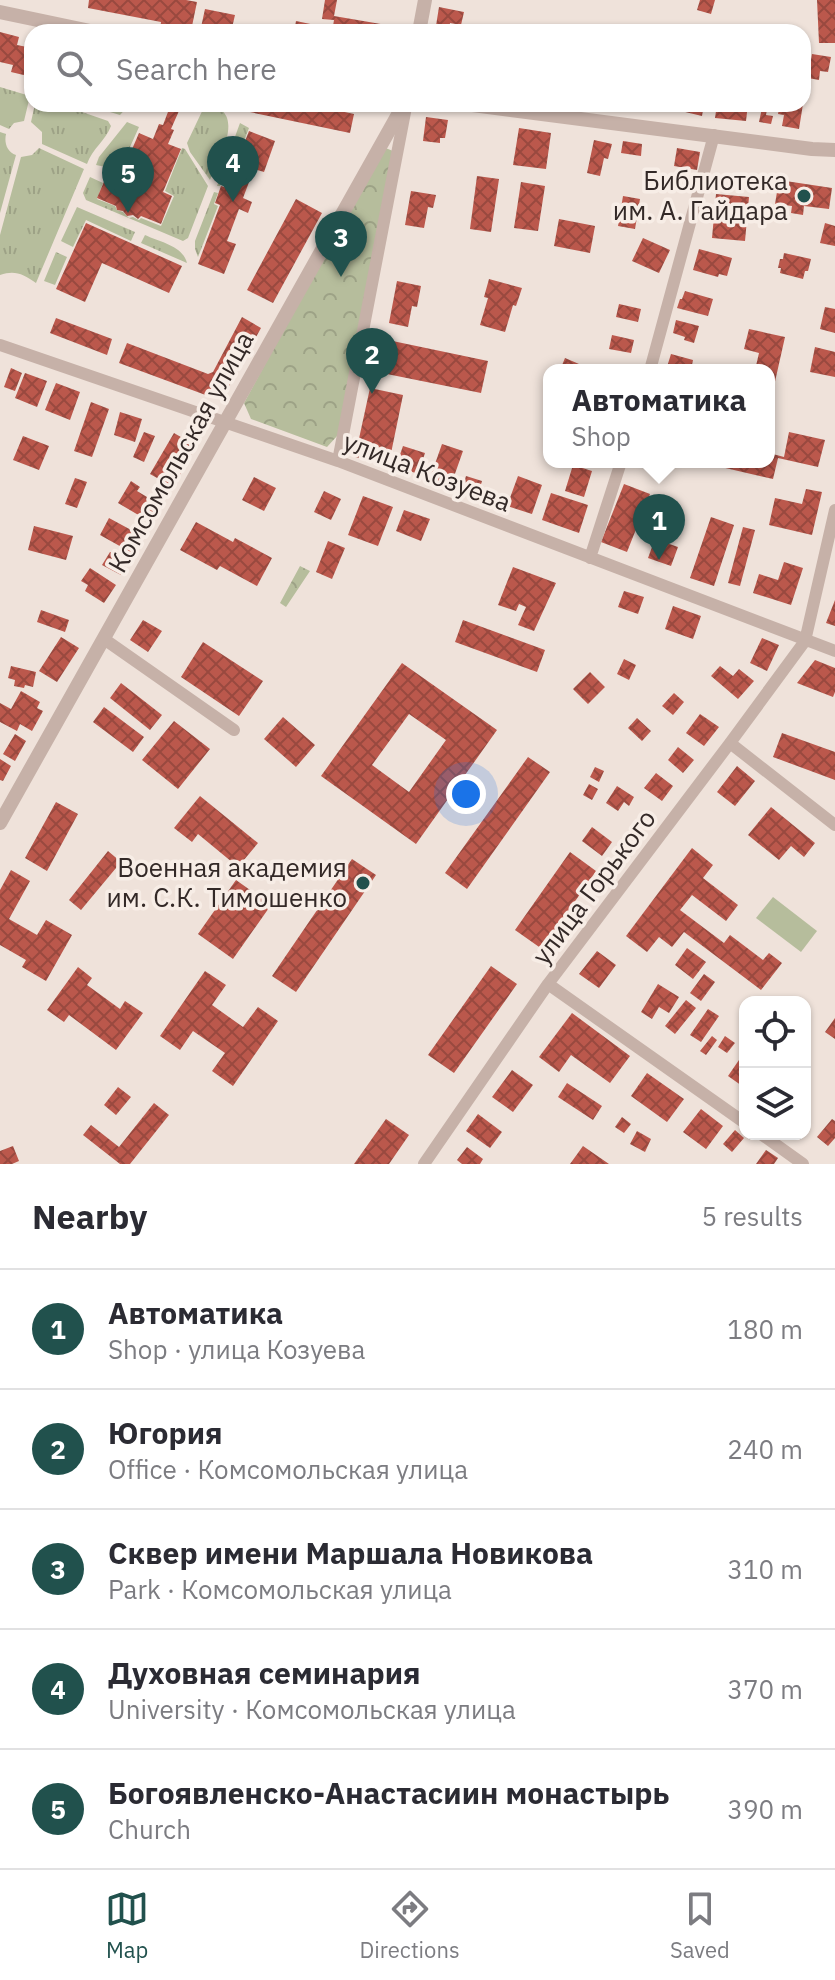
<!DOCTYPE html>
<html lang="en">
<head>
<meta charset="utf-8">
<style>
  body { margin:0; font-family:"IBM Plex Sans",sans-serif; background:#f2f2f3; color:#2b2b33 }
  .controls { position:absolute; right:24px; bottom:24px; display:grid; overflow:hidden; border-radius:16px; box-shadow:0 2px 6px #0004 }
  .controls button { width:72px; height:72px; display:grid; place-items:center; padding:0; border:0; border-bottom:2px solid #e1e1e2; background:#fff; color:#2b2b33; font:40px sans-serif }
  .you { position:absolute; left:466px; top:794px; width:28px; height:28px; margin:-20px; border:6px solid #fff; border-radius:50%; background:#1a73e8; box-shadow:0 0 0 12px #1a73e833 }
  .badge { display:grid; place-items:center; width:52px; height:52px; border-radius:50%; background:#21514d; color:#fff; font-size:26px; font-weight:700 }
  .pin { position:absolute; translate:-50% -66px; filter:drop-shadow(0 2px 4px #0008) }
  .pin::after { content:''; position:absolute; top:42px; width:28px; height:24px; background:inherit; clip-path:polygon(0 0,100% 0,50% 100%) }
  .popup { position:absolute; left:543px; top:364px; width:232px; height:104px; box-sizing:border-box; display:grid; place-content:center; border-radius:16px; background:#fff; filter:drop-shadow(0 2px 6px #0005); font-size:26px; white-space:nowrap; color:#7c7c81 }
  .popup b { font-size:30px; color:#2b2b33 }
  .popup::after { content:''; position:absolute; left:50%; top:100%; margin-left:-16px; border:16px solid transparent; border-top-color:#fff }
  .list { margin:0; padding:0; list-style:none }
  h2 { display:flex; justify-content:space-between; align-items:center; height:104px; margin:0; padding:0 32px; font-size:34px }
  h2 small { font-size:26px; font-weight:400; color:#7c7c81 }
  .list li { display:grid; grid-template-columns:52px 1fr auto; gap:24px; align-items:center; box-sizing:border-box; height:120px; padding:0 32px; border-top:2px solid #e1e1e2 }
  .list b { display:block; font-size:30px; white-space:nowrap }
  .list p { margin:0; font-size:26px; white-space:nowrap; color:#7c7c81 }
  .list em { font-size:26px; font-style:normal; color:#7c7c81 }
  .icon { flex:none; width:44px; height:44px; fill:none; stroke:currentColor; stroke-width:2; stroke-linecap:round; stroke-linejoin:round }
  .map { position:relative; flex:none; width:835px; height:1164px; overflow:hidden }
  .search { position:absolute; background:#fff; box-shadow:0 2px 6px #0004; left:24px; right:24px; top:24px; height:88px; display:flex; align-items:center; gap:20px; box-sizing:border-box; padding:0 28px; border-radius:24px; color:#7c7c81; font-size:30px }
  .sheet { height:704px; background:#fff }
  nav { display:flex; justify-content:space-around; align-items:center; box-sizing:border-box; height:112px; border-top:2px solid #e1e1e2; background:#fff; font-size:22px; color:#7c7c81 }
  nav a { display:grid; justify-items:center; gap:4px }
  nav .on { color:#21514d }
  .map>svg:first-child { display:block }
  .grass { fill:url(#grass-tufts) }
  .park { fill:url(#park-crowns) }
  .pitch { fill:#b6bd9c }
  .building { fill:url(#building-cross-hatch); fill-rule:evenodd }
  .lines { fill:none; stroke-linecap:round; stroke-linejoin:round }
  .minor { stroke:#c6b1a8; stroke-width:12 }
  .tertiary { stroke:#c6b1a8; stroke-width:14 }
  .poi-dot { fill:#21514d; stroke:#f7ede6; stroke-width:3 }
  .labels { text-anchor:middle; stroke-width:7; stroke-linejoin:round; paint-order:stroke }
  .poi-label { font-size:26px; fill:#332927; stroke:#f7ede6; text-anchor:end }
  .street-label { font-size:26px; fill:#332927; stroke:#f7ede6 }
</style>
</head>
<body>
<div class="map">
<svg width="835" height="1164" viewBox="0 0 835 1164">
  <defs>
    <pattern id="grass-tufts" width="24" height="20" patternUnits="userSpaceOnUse" patternTransform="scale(2)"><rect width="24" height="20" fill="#b6bd9c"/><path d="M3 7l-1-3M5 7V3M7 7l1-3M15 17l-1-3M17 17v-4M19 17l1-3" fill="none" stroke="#9da286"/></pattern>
    <pattern id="park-crowns" width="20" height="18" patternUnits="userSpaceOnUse" patternTransform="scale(2)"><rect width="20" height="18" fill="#b6bd9c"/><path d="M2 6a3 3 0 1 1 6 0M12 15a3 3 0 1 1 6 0" fill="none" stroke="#9da286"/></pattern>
    <pattern id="building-cross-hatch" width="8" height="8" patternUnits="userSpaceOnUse" patternTransform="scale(2)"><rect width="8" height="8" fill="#bb584c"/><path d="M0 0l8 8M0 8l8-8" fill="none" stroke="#99493f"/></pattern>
  </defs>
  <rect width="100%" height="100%" fill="#efe2da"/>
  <path class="grass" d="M0,87L30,96L24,121L14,123L9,129L0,125Z
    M35,104H59L108,121L111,126C106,140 92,149 87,164L42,144V132L31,122Z
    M83,104H130L120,115Z
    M205,105C249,108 219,158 210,180L190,152L187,143Z
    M127,122L139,127L122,165L113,163L110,168L96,165L99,157Z
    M240,123L249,128L228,182L223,180L220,186H217Z
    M0,132L6,134C4,143 7,152 16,155L0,213Z
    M39,148L84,169L36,283C23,274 15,270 0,275V235L21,157L32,155Z
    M182,148L185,149L208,186L188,238L183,241L86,200L83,193L90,177L103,183L97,199L115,206L117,210L123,212L129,218L133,217L139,220L141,218L161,226L174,196L165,191Z
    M214,192L218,193L214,204L218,206L198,257L195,249V241Z
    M77,207L135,232L131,241L86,220L73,247L61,241Z
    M145,235C160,242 183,246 187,263L141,243Z
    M56,252L67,257L55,285L44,281Z"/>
  <path class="park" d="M383,147L393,151L338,435L327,447L251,419L244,403Z
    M300,566L310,571L286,607L280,603Z"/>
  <path class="pitch" d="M773,897L817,931L801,952L756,918Z"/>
  <path class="building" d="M89,0H186L197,2L191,31L173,28V32H168L160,30L161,22L88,8Z
    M325,0H337L334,16L404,28L403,32H332L334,20L322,19Z
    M700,0H715L711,14L697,10Z
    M817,0H835V43H819Z
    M439,7L464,12L461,25L450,23L449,32H435Z
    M205,9L235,15L231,32H200Z
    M296,21L320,26L319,32H294Z
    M243,25L268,31V32H242Z
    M0,32L19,37L17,45L32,48V77L11,72L13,65L0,62Z
    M812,54L831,57L828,72L820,71L819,80L808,78Z
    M171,104H182L171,129L174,130L168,144L181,149L163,192L172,196L161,224L141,216L138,219L133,215L127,216L123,211L117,210L116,206L97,198L109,170L121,175L139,133L153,139L159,124L163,125Z
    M228,104H307L354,114L350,133L240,110V108L228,105Z
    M683,104H704L702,116L681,111Z
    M717,104H748L746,121L715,118Z
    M780,104H803L799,129L782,126L784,115L778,114Z
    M762,108L767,109L766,115L773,116L771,124L759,122Z
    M426,117L448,120L445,138H440V143L423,141Z
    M519,128L551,133L546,169L513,165Z
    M249,131L275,141L264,172L254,169L243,198L252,202L248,213L239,209L227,241L236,244L224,274L198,264L220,205L215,203L221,186L227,188Z
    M594,140L612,144L608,159L604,158L600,176L587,173Z
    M623,141L642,144L641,156L621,153Z
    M677,148L700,152L697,170L674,166Z
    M477,176L499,179L491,232L470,229Z
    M779,180L832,188L829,209L804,206L803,215L791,213L792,206L775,204Z
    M521,182L545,186L538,231L514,228Z
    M411,191L436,195L433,208L428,207L424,228L405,225Z
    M716,194L749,197L745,241L712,238Z
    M623,196L640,199L635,229L618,226Z
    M296,199L322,213L273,303L247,290Z
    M559,219L595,226L590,253L554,246Z
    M86,223L182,266L169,293L102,263L85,302L56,289Z
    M825,223L835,226V246L820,243Z
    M643,238L670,250L659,273L632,261Z
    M699,249L732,258L727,276L719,274L718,277L693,270Z
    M784,253L811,259L808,271H805L803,279L780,273L781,268H778L780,259H783Z
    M489,279L522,288L516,306L513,305L505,332L480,325L488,298L484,297Z
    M397,281L421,286L417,307L412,306L408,327L389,323Z
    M685,291L713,299L708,316L677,308L680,299H682Z
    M619,304L641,309L638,322L616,317Z
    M825,307L835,309V333L820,329Z
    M242,317L261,328L227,390L211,397L119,363L127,343L208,374L213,372Z
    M56,318L112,339L107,355L50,333Z
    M676,320L699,326L694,343L684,340L685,337L673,333Z
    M749,329L785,337L772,395L769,394V370H755L759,353L744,349Z
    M612,335L634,340L631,353L609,349Z
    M383,339L488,361L481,393L377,372Z
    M815,347L835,352V377L810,372Z
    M671,354L693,360L691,370H666Z
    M565,358L593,370H560Z
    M11,368L22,373L15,391L4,387Z
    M25,373L47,381L37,407L15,398Z
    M56,383L80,392L70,420L45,410Z
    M370,388L403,395L389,463L355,457Z
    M91,402L109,409L92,457L74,451Z
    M120,412L142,419L135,442L114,435Z
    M144,432L155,436L144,462L133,457Z
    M789,432L825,440L818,467L778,458L773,479L704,463L769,462V453L784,457Z
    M174,433L196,446L173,487L150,474Z
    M23,436L49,446L39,470L13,460Z
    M442,444L463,451L451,485L430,478Z
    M403,446L425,453L418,474L396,466Z
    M573,465L592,471L584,497L565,491Z
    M466,476L482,481L478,494L462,489Z
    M518,476L542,485L532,514L507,506Z
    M254,477L276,488L264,511L242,500Z
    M75,478L87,482L77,508L65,504Z
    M131,481L140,487L137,491L162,506L152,523L118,503Z
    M624,484L650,494L627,552L601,542Z
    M806,489L822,492L812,535L769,525L775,498L802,504Z
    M324,491L341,499L331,520L314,512Z
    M551,493L588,505L579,533L542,520Z
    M363,496L393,507L378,546L348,535Z
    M404,510L430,519L421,541L396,531Z
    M711,517L734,525L714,586L690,578Z
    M109,518L144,537L134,554L100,535Z
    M196,522L233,542L235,538L272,558L257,586L220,566L217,570L180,550Z
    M34,526L73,536L66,560L28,550Z
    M743,527L755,530L740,586L728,583Z
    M655,539L678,547L671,566L648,558Z
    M328,541L345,548L332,579L316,572Z
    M110,552L128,562L121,575L102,565Z
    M784,562L803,568L791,605L753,593L759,574L778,580Z
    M513,567L556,583L534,631L518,625L526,607L519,604L516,611L498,605Z
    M90,568L116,585L104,603L85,591L88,585L81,581Z
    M624,591L644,597L638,614L618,607Z
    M835,600V626L826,623Z
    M673,606L701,616L693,639L665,629Z
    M41,610L69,620L65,632L37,622Z
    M143,620L162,631L148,652L130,640Z
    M463,620L545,650L537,672L455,642Z
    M61,637L79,648L57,682L39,671Z
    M762,638L779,645L767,671L750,663Z
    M203,642L263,681L239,716L181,677Z
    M624,659L636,665L629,680L617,674Z
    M815,660L835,668V692L833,697L797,683Z
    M402,663L497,730L416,844L321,776ZM409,714L446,740L409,792L372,765Z
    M11,666L36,672L33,687L25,685L24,688L14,686L15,680L8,678Z
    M720,666L733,676L739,669L754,681L738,699L711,676Z
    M590,672L605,687L588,704L573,689Z
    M121,683L162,715L150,730L110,698Z
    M21,691L40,702L37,708L43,711L32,731L20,724L17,731L0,722V703L11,709Z
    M674,693L684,702L673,715L662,706Z
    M104,707L144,737L133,752L93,722Z
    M700,714L719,727L704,746L686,733Z
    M283,717L315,745L296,767L264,739Z
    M637,718L651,731L642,741L628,728Z
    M174,721L210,749L178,789L142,760Z
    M782,733L835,752V780L773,757Z
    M15,734L26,741L15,761L3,754Z
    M678,747L694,760L683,773L668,760Z
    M528,757L550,772L467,889L445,873Z
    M0,759L11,766L3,781L0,780Z
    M737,766L755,781L735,806L717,792Z
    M595,767L604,771L599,782L590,777Z
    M656,773L673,786L662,801L644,788Z
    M589,784L598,789L592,800L583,795Z
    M617,786L634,797L629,806L624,802L618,811L606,803Z
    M200,796L258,843L238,867L198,834L192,842L174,828Z
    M56,802L78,814L47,871L25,858Z
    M771,807L815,843L804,857L791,846L779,860L748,835Z
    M592,827L612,842L602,856L582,841Z
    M692,848L713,865L703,878L738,905L726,921L692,895L680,910L724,943L730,935L763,960L769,953L782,963L761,990L684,932L672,947L659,937L647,952L626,936Z
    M108,851L121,862L81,910L69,900Z
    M570,852L596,871L542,949L515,930Z
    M352,859L376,875L296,992L272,976Z
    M11,870L30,881L9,919L37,935L46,920L72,935L46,981L22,967L26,960L0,945V890Z
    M236,880L271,905L233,959L198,934Z
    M687,948L706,962L693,979L675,965Z
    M597,951L616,965L599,988L579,974Z
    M491,966L517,984L454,1073L428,1055Z
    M78,967L92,978L87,985L120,1009L125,1001L143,1013L116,1050L69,1015L64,1022L47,1010Z
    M205,971L226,985L212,1005L243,1027L258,1007L278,1021L233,1086L212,1071L225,1053L193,1031L180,1050L160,1036Z
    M704,974L715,982L701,1001L690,993Z
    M658,984L679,997L669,1013L659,1007L652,1019L641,1012Z
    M686,1000L696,1008L675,1034L665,1026Z
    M708,1009L719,1016L701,1042L690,1035Z
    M572,1013L630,1056L610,1083L571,1055L559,1072L539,1057Z
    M835,1018V1039L825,1032Z
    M712,1036L717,1040L706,1055L700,1051Z
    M725,1036L735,1043L727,1053L718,1047Z
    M739,1060L745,1064V1088L728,1076Z
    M512,1070L533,1085L513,1112L492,1097Z
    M647,1073L684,1099L667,1122L631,1096Z
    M567,1083L602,1106L593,1120L558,1097Z
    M118,1087L131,1097L116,1115L104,1105Z
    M154,1103L169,1115L130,1164H120L83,1135L91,1125L119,1147Z
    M701,1109L723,1126L706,1149L683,1132Z
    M478,1114L502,1132L490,1148L466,1131Z
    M622,1117L631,1124L624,1133L615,1127Z
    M386,1119L409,1135L389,1164H354Z
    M832,1119L835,1121V1138L828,1146L817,1137Z
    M735,1130L744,1138L732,1152L723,1144Z
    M637,1131L651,1139L645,1152L630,1144Z
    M13,1146L19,1161L12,1164H0V1151Z
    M583,1146L609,1164H570Z
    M467,1147L483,1159L480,1164H462L457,1160Z
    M766,1150L778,1158L774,1164H756Z"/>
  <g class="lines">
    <path class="minor" d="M0,345L338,461L835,651
      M650,370L714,135
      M338,461L406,107
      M590,558L621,462
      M104,639L234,730
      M730,743L835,825
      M548,984L745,1123
      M761,1134L803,1164
      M424,1164L548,984L730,743L805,641L835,510"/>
    <path class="tertiary" d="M0,12L95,32
      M419,32L425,0
      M465,104L812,149L835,150
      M0,823L404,104"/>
  </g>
  <g class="poi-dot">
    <circle cx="804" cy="196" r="8"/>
    <circle cx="363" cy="883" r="8"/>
  </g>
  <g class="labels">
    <g class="poi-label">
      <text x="788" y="190">Библиотека<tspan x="788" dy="30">им. А. Гайдара</tspan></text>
      <text x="347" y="877">Военная академия<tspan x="347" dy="30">им. С.К. Тимошенко</tspan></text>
    </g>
    <g class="street-label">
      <text transform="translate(181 452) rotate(-61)" y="9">Комсомольская улица</text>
      <text transform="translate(427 472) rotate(21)" y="9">улица Козуева</text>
      <text transform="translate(594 887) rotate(-53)" y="9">улица Горького</text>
    </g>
  </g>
</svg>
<div class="controls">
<button><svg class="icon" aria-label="locate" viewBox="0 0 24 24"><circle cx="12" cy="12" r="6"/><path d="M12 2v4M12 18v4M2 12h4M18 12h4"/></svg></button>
<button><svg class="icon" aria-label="layers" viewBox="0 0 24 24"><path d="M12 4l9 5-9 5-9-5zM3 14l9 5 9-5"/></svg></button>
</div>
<div class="you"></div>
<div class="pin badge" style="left:659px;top:560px">1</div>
<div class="popup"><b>Автоматика</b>Shop</div>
<div class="pin badge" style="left:372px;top:394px">2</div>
<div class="pin badge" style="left:341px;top:277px">3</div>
<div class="pin badge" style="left:233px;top:202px">4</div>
<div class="pin badge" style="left:128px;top:213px">5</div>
<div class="search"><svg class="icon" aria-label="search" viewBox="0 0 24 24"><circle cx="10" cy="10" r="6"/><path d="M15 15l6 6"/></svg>Search here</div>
</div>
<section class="sheet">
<h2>Nearby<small>5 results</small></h2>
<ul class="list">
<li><span class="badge">1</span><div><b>Автоматика</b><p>Shop · улица Козуева</p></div><em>180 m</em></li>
<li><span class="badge">2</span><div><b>Югория</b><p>Office · Комсомольская улица</p></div><em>240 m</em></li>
<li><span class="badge">3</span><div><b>Сквер имени Маршала Новикова</b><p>Park · Комсомольская улица</p></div><em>310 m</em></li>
<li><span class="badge">4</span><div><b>Духовная семинария</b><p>University · Комсомольская улица</p></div><em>370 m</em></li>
<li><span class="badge">5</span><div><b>Богоявленско-Анастасиин монастырь</b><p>Church</p></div><em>390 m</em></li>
</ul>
</section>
<nav>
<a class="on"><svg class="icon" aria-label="map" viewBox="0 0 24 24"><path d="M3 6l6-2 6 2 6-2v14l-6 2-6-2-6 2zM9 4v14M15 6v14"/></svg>Map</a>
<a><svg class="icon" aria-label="directions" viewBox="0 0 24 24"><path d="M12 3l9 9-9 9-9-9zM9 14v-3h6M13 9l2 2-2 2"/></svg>Directions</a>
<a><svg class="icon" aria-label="saved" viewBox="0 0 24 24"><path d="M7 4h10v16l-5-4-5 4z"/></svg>Saved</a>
</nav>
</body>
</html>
